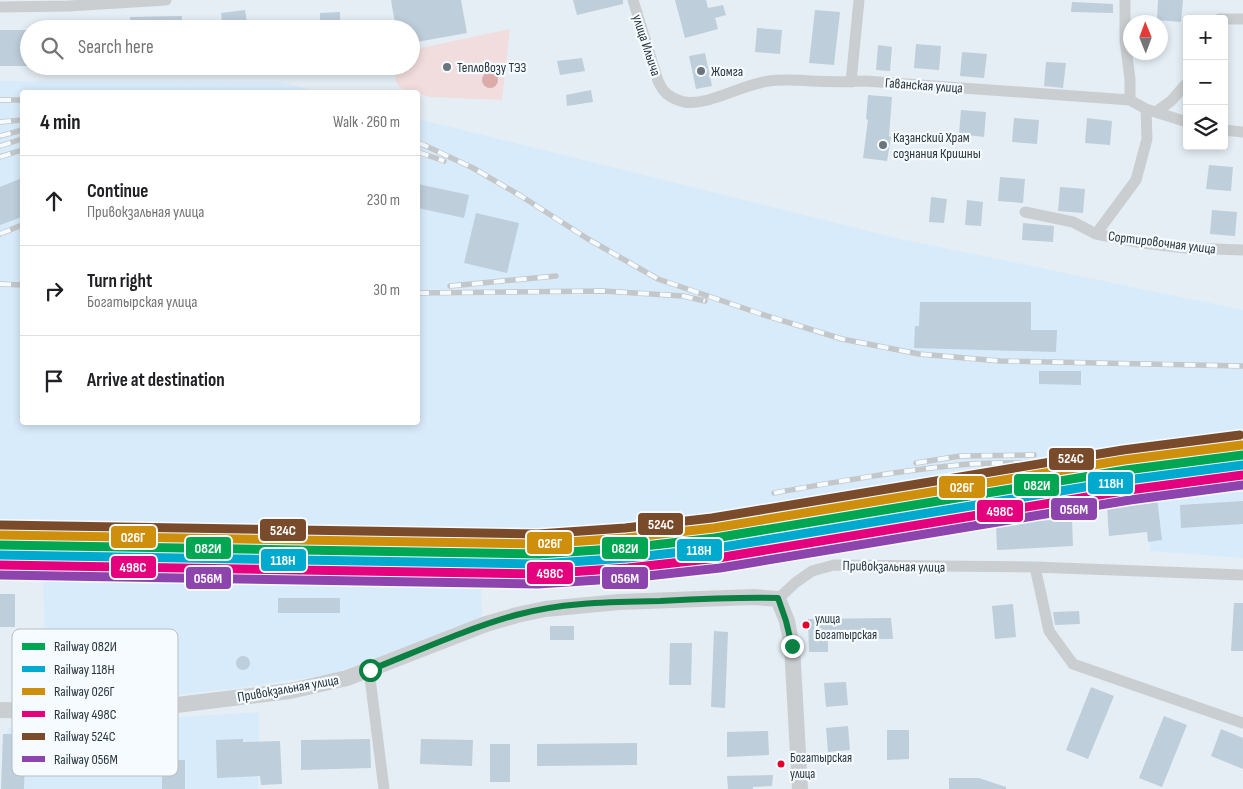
<!DOCTYPE html>
<html lang="en">
<head>
<meta charset="utf-8">
<style>
  body { margin:0; font-family:"Sofia Sans Condensed",sans-serif; background:#f2f2f2; color:#202124 }
  .controls { position:absolute; right:15px; top:15px; display:grid; overflow:hidden; border-radius:5px; box-shadow:0 2px 8px #0003 }
  .controls button { width:45px; height:45px; display:grid; place-items:center; padding:0; border:0; border-bottom:1px solid #e0e0e0; background:#fff; color:#202124; font:25px sans-serif }
  .compass { position:absolute; left:1123px; top:15px; width:45px; height:45px; border-radius:50%; background:#fff; box-shadow:0 2px 8px #0003; rotate:359deg }
  .stop { position:absolute; width:15px; height:15px; margin:-11px; border:4px solid #0b8043; border-radius:50%; background:#fff }
  .stop.end { background:#0b8043; border-color:#fff; box-shadow:0 1px 5px #0008 }
  .list { margin:0; padding:0; list-style:none }
  h2 { display:flex; justify-content:space-between; align-items:center; height:65px; margin:0; padding:0 20px; font-size:21px }
  h2 small { font-size:16px; font-weight:400; color:#757577 }
  .list li { display:grid; grid-template-columns:32px 1fr auto; gap:15px; align-items:center; box-sizing:border-box; height:90px; padding:0 20px; border-top:1px solid #e0e0e0 }
  .list b { display:block; font-size:19px; white-space:nowrap }
  .list p { margin:0; font-size:16px; white-space:nowrap; color:#757577 }
  .list em { font-size:16px; font-style:normal; color:#757577 }
  .icon { flex:none; width:28px; height:28px; fill:none; stroke:currentColor; stroke-width:2; stroke-linecap:round; stroke-linejoin:round }
  .map { position:relative; flex:none; width:1243px; height:789px; overflow:hidden }
  .search { position:absolute; background:#fff; box-shadow:0 2px 8px #0003; left:20px; top:20px; width:400px; height:55px; display:flex; align-items:center; gap:12px; box-sizing:border-box; padding:0 18px; border-radius:28px; color:#757577; font-size:19px }
  .panel { position:absolute; background:#fff; box-shadow:0 2px 8px #0003; left:20px; top:90px; width:400px; height:335px; border-radius:5px }
  .map>svg:first-child { display:block }
  .built { fill:#d8ebfa }
  .green { fill:#f2ddde }
  .water { fill:#dbaca9 }
  .building { fill:#beceda }
  .lines { fill:none; stroke-linecap:round; stroke-linejoin:round }
  .street { stroke:#cbced1; stroke-width:11 }
  .secondary { stroke:#cbced1; stroke-width:16 }
  .rail-casing { stroke:#c4c7c9; stroke-width:5.5 }
  .rail { stroke:#f5fbff; stroke-width:4; stroke-dasharray:11; stroke-linecap:butt }
  .rail-1-casing { stroke:#f5fbff; stroke-width:12 }
  .rail-2-casing { stroke:#f5fbff; stroke-width:12 }
  .rail-3-casing { stroke:#f5fbff; stroke-width:12 }
  .rail-4-casing { stroke:#f5fbff; stroke-width:12 }
  .rail-5-casing { stroke:#f5fbff; stroke-width:12 }
  .rail-6-casing { stroke:#f5fbff; stroke-width:12 }
  .rail-1 { stroke:#00a651; stroke-width:9 }
  .rail-2 { stroke:#00a9ce; stroke-width:9 }
  .rail-3 { stroke:#ce8f0c; stroke-width:9 }
  .rail-4 { stroke:#e5007d; stroke-width:9 }
  .rail-5 { stroke:#7a4b2a; stroke-width:9 }
  .rail-6 { stroke:#8e44ad; stroke-width:9 }
  .route { stroke:#0b8043; stroke-width:6 }
  .poi-dot { fill:#6b757d; stroke:#f5fbff; stroke-width:2 }
  .bus-dot { fill:#e4002b; stroke:#f5fbff; stroke-width:2 }
  .labels { text-anchor:middle; stroke-width:4.5; stroke-linejoin:round; paint-order:stroke }
  .bus-label { font-size:13px; fill:#29343c; stroke:#f5fbff; text-anchor:start }
  .street-label { font-size:14px; fill:#29343c; stroke:#f5fbff }
  .poi-label { font-size:14px; fill:#29343c; stroke:#f5fbff; text-anchor:start }
  .key { fill:#f5fbff; stroke:#b8bfc4; stroke-width:1 }
  .key-label { font-size:14px; fill:#29343c }
  .line-badge { stroke:#f5fbff; stroke-width:2 }
  .badge-label { font-size:14px; text-anchor:middle; font-weight:bold; fill:#fff }
</style>
</head>
<body>
<div class="map">
<svg width="1243" height="789" viewBox="0 0 1243 789">
  <rect width="100%" height="100%" fill="#e5eef5"/>
  <path class="built" d="M0,81L282,82L319,92H22V422H418V119L901,239L1243,310V472L1198,474L994,514L752,554L0,567Z
    M1243,474V558L1150,551L1145,490L1199,477Z
    M43,576L485,580L481,594L482,618L332,674L231,689L74,705L46,686Z
    M259,712L258,789H3L8,728Z"/>
  <path class="green" d="M510,29L502,100L430,97L401,88L396,82L395,66H411V50Z"/>
  <path class="water" d="M482 80a8 8 0 1 1 16 0a8 8 0 1 1-16 0Z"/>
  <path class="building" d="M391,0H461L467,33L411,43V29H396Z
    M573,0H623V4L577,15Z
    M675,0H706L708,8L723,5L726,15L715,18L718,29L685,38Z
    M1158,0H1183L1181,22L1157,20Z
    M1072,2L1113,4V13L1071,12Z
    M245,10L248,29H223L221,13Z
    M815,10L840,12L834,65L809,63Z
    M340,12V29H320V13Z
    M182,16V29H131L130,17Z
    M757,28L782,30L780,54L755,52Z
    M0,30H29V66H0Z
    M916,44L941,46L939,70L914,68Z
    M878,45L892,47L890,71L876,70Z
    M962,52L987,54L984,78L960,76Z
    M705,53L712,86L696,89L689,56Z
    M582,58L585,71L560,75L557,61Z
    M1046,62L1066,63L1063,88L1044,86Z
    M591,90L593,102L567,106L566,95Z
    M868,95L892,97L889,136L891,137L887,161L863,158L868,120L866,119Z
    M961,110L986,112L984,137L959,134Z
    M1014,118L1039,120L1037,144L1012,142Z
    M1087,118L1112,121L1110,145L1085,143Z
    M1209,165L1233,167L1231,191L1206,189Z
    M1000,177L1025,179L1023,203L998,201Z
    M22,178V217L0,225V187Z
    M418,184L469,195L464,218L418,208Z
    M1060,187L1085,189L1083,213L1058,211Z
    M931,197L947,199L944,223L929,222Z
    M967,200L983,202L981,226L965,225Z
    M1212,210L1237,212L1235,236L1210,234Z
    M476,213L519,223L507,273L464,263Z
    M1023,223L1054,226L1053,242L1022,240Z
    M920,302H1031V330H1057L1056,352L914,348L915,326H919Z
    M1039,371H1081V385L1039,384Z
    M1156,489L1162,540L1148,542L1147,532L1109,536L1107,507L1115,506L1113,494Z
    M1243,501V524L1181,528L1180,505Z
    M1072,519L1073,546L997,550L996,523Z
    M0,594H15V627H0Z
    M278,598H340V613H278Z
    M1234,603H1243V651H1231Z
    M1013,604L1016,637L995,639L992,606Z
    M1079,611L1080,624L1055,625L1053,612Z
    M891,618L893,639H828V652H809L808,619Z
    M550,626H574V640H550Z
    M714,631L728,632L725,708L711,707Z
    M670,643H692L691,685H669Z
    M236 663a7 7 0 1 1 14 0a7 7 0 1 1-14 0Z
    M846,682L848,705L826,707L824,683Z
    M1091,687L1114,696L1088,759L1066,750Z
    M1164,716L1187,725L1162,787L1139,778Z
    M848,726L850,750L828,752L826,728Z
    M1221,729L1243,738V769L1211,756Z
    M887,730H909V759L887,760Z
    M768,731L769,755L727,757V732Z
    M3,734H26L24,789H1Z
    M243,739V742L280,741L282,784L261,785L260,776L217,778L216,740Z
    M370,739L371,768L301,770V740Z
    M421,739L473,740L472,766L420,764Z
    M637,743V765L537,766V744Z
    M490,744H510V782H490Z
    M162,760H185V789H162Z
    M773,775L772,786L753,787V789H728L727,776Z
    M949,778H979L1006,787V789H949Z"/>
  <g class="lines">
    <path class="street" d="M633,0L658,81C660,84 661,88 664,91C668,96 677,100 684,102C710,106 742,84 769,81C783,79 797,80 811,81C829,82 847,82 865,81L1130,100L1146,109L1187,122
      M1125,0V40L1130,79V100
      M0,7L69,6L166,0
      M1219,19H1243
      M851,82L859,0
      M1156,112L1171,101L1187,83
      M1224,130L1243,132
      M1025,212L1073,222L1096,234L1142,243L1185,248L1243,250
      M1096,234L1136,180L1147,139L1146,109
      M1035,567L1049,631L1073,664L1243,723
      M778,599L795,583L812,571L834,565L1035,567L1243,575
      M369,670L384,789"/>
    <path class="secondary" d="M0,710L52,711L144,709L290,691L347,678L486,624L517,615L545,609L619,602L754,597L778,599L787,621L792,646L800,789"/>
    <g class="rail-casing">
      <path id="rail" d="M0,100H22
        M0,122L22,120
        M0,136L22,130
        M418,143L424,145L473,168L521,196L588,239L658,279L761,314L842,339L919,354L1000,361L1243,366
        M0,146L22,139
        M418,152L444,161
        M0,157L22,150
        M0,234L22,225
        M0,284L22,285
        M450,286L556,276
        M418,293L603,291L683,296L705,301
        M916,463L960,456L1034,455
        M774,493C835,482 897,471 959,465C985,462 1012,464 1039,462C1087,458 1135,449 1182,442
        M988,493L1127,481L1243,467"/>
    </g>
    <use href="#rail" class="rail"/>
    <g class="rail-1-casing">
      <path id="rail-1" d="M0,545L539,554L627,548L715,538L1126,470L1243,455"/>
    </g>
    <g class="rail-2-casing">
      <path id="rail-2" d="M0,555L539,564L628,558L717,548L1127,480L1243,465"/>
    </g>
    <g class="rail-3-casing">
      <path id="rail-3" d="M0,535L539,544L626,538L714,528L1124,460L1242,445"/>
    </g>
    <g class="rail-4-casing">
      <path id="rail-4" d="M0,565L539,574L628,568L718,558L1129,490L1243,475"/>
    </g>
    <g class="rail-5-casing">
      <path id="rail-5" d="M0,525L538,534L625,528L712,518L1123,450L1240,435"/>
    </g>
    <g class="rail-6-casing">
      <path id="rail-6" d="M0,575L538,584L629,578L720,568L1130,500L1243,485"/>
    </g>
    <use href="#rail-1" class="rail-1"/>
    <use href="#rail-2" class="rail-2"/>
    <use href="#rail-3" class="rail-3"/>
    <use href="#rail-4" class="rail-4"/>
    <use href="#rail-5" class="rail-5"/>
    <use href="#rail-6" class="rail-6"/>
  </g>
  <g class="lines">
    <path class="route" d="M370,670C418,651 466,629 516,615C562,602 612,602 660,601C699,599 739,597 778,598L786,621L792,646"/>
  </g>
  <g class="poi-dot">
    <circle cx="447" cy="67" r="5"/>
    <circle cx="701" cy="71" r="5"/>
    <circle cx="883" cy="145" r="5"/>
  </g>
  <g class="bus-dot">
    <circle cx="806" cy="625" r="4.5"/>
    <circle cx="781" cy="764" r="4.5"/>
  </g>
  <g class="labels">
    <g class="bus-label">
      <text x="815" y="623">улица<tspan x="815" dy="16">Богатырская</tspan></text>
      <text x="790" y="762">Богатырская<tspan x="790" dy="16">улица</tspan></text>
    </g>
    <g class="street-label">
      <text transform="translate(647 45) rotate(72)" y="5">улица Ильича</text>
      <text transform="translate(924 85) rotate(4)" y="5">Гаванская улица</text>
      <text transform="translate(1162 242) rotate(7)" y="5">Сортировочная улица</text>
      <text transform="translate(894 566) rotate(1)" y="5">Привокзальная улица</text>
      <text transform="translate(288 688) rotate(-10)" y="5">Привокзальная улица</text>
    </g>
    <g class="poi-label">
      <text x="457" y="72">Тепловозу ТЭ3</text>
      <text x="711" y="76">Жомга</text>
      <text x="893" y="142">Казанский Храм<tspan x="893" dy="16">сознания Кришны</tspan></text>
    </g>
  </g>
  <rect x="12" y="629" width="166" height="147" rx="8" class="key"/>
  <rect x="22" y="643" width="23" height="7" fill="#00a651"/>
  <rect x="22" y="666" width="23" height="6" fill="#00a9ce"/>
  <rect x="22" y="688" width="23" height="7" fill="#ce8f0c"/>
  <rect x="22" y="711" width="23" height="6" fill="#e5007d"/>
  <rect x="22" y="733" width="23" height="7" fill="#7a4b2a"/>
  <rect x="22" y="756" width="23" height="6" fill="#8e44ad"/>
  <g class="key-label">
    <text x="54" y="651">Railway 082И</text>
    <text x="54" y="674">Railway 118Н</text>
    <text x="54" y="696">Railway 026Г</text>
    <text x="54" y="719">Railway 498С</text>
    <text x="54" y="741">Railway 524С</text>
    <text x="54" y="764">Railway 056М</text>
  </g>
  <g class="line-badge">
    <rect x="1048" y="447" width="47" height="24" rx="5" fill="#7a4b2a"/>
    <rect x="1087" y="471" width="47" height="24" rx="5" fill="#00a9ce"/>
    <rect x="1013" y="473" width="47" height="24" rx="5" fill="#00a651"/>
    <rect x="938" y="475" width="48" height="24" rx="5" fill="#ce8f0c"/>
    <rect x="1050" y="497" width="48" height="24" rx="5" fill="#8e44ad"/>
    <rect x="976" y="499" width="48" height="24" rx="5" fill="#e5007d"/>
    <rect x="637" y="512" width="47" height="24" rx="5" fill="#7a4b2a"/>
    <rect x="259" y="518" width="48" height="24" rx="5" fill="#7a4b2a"/>
    <rect x="110" y="525" width="47" height="24" rx="5" fill="#ce8f0c"/>
    <rect x="526" y="531" width="47" height="24" rx="5" fill="#ce8f0c"/>
    <rect x="601" y="536" width="48" height="24" rx="5" fill="#00a651"/>
    <rect x="185" y="536" width="47" height="24" rx="5" fill="#00a651"/>
    <rect x="676" y="538" width="47" height="24" rx="5" fill="#00a9ce"/>
    <rect x="260" y="548" width="47" height="24" rx="5" fill="#00a9ce"/>
    <rect x="110" y="555" width="47" height="24" rx="5" fill="#e5007d"/>
    <rect x="526" y="561" width="48" height="24" rx="5" fill="#e5007d"/>
    <rect x="601" y="566" width="48" height="24" rx="5" fill="#8e44ad"/>
    <rect x="185" y="566" width="47" height="24" rx="5" fill="#8e44ad"/>
  </g>
  <g class="badge-label">
    <text x="1071" y="463">524С</text>
    <text x="1111" y="488">118Н</text>
    <text x="1037" y="490">082И</text>
    <text x="962" y="492">026Г</text>
    <text x="1074" y="514">056М</text>
    <text x="1000" y="516">498С</text>
    <text x="661" y="529">524С</text>
    <text x="283" y="535">524С</text>
    <text x="133" y="542">026Г</text>
    <text x="550" y="548">026Г</text>
    <text x="625" y="553">082И</text>
    <text x="208" y="553">082И</text>
    <text x="699" y="555">118Н</text>
    <text x="283" y="565">118Н</text>
    <text x="133" y="572">498С</text>
    <text x="550" y="578">498С</text>
    <text x="625" y="583">056М</text>
    <text x="208" y="583">056М</text>
  </g>
</svg>
<div class="controls">
<button>+</button>
<button>−</button>
<button><svg class="icon" aria-label="layers" viewBox="0 0 24 24"><path d="M12 4l9 5-9 5-9-5zM3 14l9 5 9-5"/></svg></button>
</div>
<svg class="compass" viewBox="-18 -18 36 36"><path d="M0-13l5 13h-10z" fill="#e53935"/><path d="M0 13l5-13h-10z" fill="#757577"/></svg>
<div class="stop" style="left:370px;top:670px"></div>
<div class="stop end" style="left:792px;top:646px"></div>
<div class="search"><svg class="icon" aria-label="search" viewBox="0 0 24 24"><circle cx="10" cy="10" r="6"/><path d="M15 15l6 6"/></svg>Search here</div>
<section class="panel">
<h2>4 min<small>Walk · 260 m</small></h2>
<ul class="list">
<li><svg class="icon" aria-label="ahead" viewBox="0 0 24 24"><path d="M12 20V5M6 11l6-6 6 6"/></svg><div><b>Continue</b><p>Привокзальная улица</p></div><em>230 m</em></li>
<li><svg class="icon" aria-label="right" viewBox="0 0 24 24"><path d="M7 20v-9h11M14 6l5 5-5 5"/></svg><div><b>Turn right</b><p>Богатырская улица</p></div><em>30 m</em></li>
<li><svg class="icon" aria-label="arrive" viewBox="0 0 24 24"><path d="M6 21V4h12l-3 4 3 4H6"/></svg><div><b>Arrive at destination</b></div></li>
</ul>
</section>
</div>
</body>
</html>
